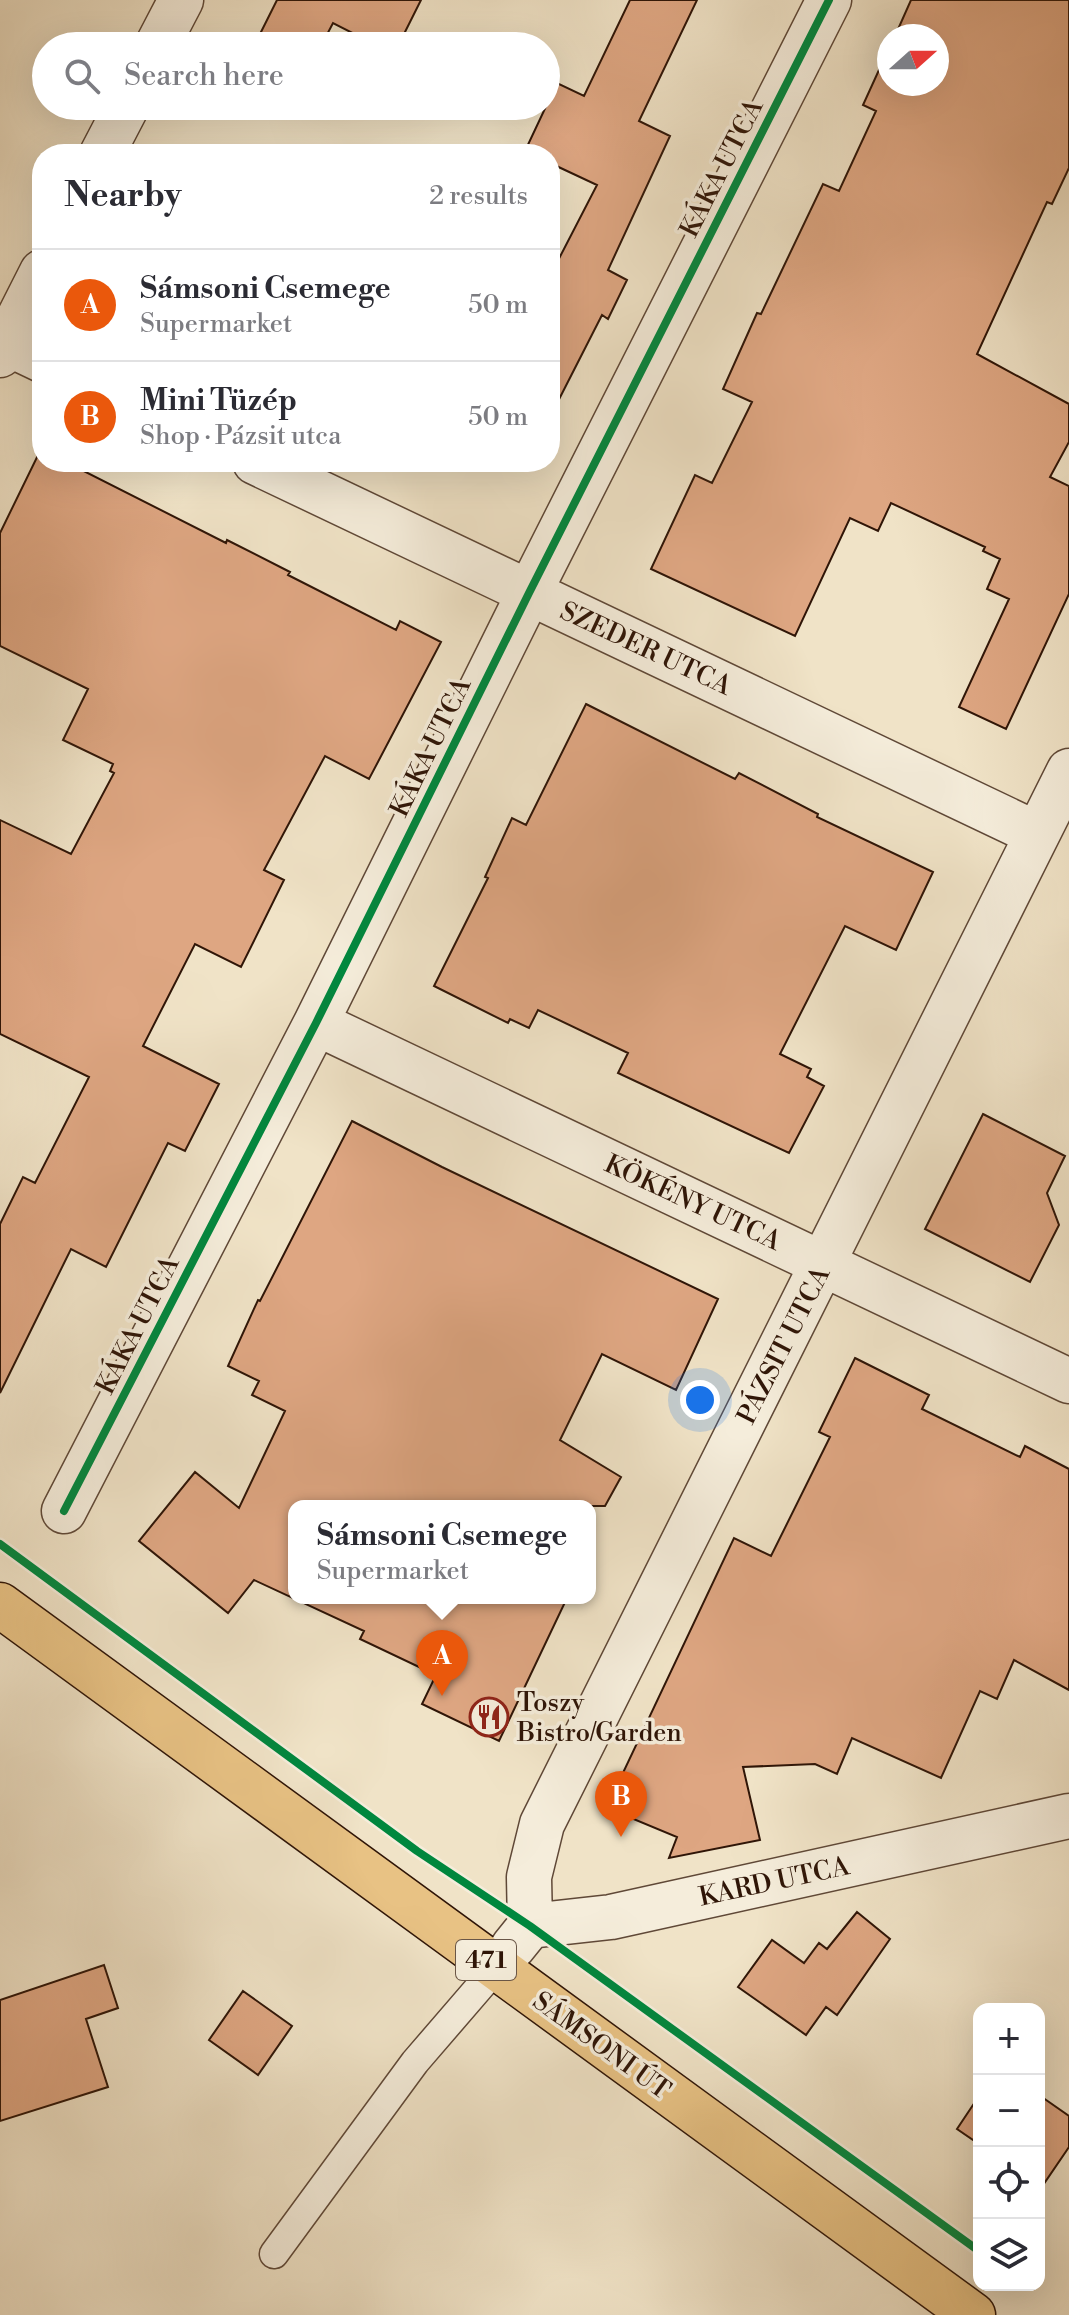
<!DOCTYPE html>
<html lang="en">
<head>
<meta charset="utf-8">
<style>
  body { margin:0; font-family:"Libre Bodoni",serif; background:#f7f7f7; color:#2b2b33 }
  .controls { position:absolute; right:24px; bottom:24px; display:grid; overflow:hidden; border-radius:16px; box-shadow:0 8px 32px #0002 }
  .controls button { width:72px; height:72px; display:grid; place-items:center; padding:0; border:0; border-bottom:2px solid #e1e1e2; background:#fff; color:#2b2b33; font:40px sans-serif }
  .compass { position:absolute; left:877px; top:24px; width:72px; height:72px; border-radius:50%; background:#fff; box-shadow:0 8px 32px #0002; rotate:69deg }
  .you { position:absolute; left:700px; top:1400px; width:28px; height:28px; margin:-20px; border:6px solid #fff; border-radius:50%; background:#1a73e8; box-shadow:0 0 0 12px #1a73e833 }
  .badge { display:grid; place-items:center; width:52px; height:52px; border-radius:50%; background:#ea580c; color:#fff; font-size:26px; font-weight:700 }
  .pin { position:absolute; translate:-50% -66px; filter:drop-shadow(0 2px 4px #0008) }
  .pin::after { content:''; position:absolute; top:42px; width:28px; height:24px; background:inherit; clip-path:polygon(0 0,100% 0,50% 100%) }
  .popup { position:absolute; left:288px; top:1500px; width:308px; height:104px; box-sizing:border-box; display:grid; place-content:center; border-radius:16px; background:#fff; filter:drop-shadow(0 2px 6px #0005); font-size:26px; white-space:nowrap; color:#7c7c81 }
  .popup b { font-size:30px; color:#2b2b33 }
  .popup::after { content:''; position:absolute; left:50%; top:100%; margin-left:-16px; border:16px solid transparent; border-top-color:#fff }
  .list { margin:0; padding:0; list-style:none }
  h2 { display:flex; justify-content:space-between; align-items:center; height:104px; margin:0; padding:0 32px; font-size:34px }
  h2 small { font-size:26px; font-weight:400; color:#7c7c81 }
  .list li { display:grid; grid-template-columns:52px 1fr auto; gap:24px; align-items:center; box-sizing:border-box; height:112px; padding:0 32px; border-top:2px solid #e1e1e2 }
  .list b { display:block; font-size:30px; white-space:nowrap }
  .list p { margin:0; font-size:26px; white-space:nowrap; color:#7c7c81 }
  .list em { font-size:26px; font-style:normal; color:#7c7c81 }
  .icon { flex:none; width:44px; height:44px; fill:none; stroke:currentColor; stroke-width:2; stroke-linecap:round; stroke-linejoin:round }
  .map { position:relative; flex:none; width:1069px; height:2315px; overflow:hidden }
  .search { position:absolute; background:#fff; box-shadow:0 8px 32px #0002; left:32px; top:32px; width:528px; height:88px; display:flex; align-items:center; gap:20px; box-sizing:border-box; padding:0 28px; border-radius:44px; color:#7c7c81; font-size:30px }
  .panel { position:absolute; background:#fff; box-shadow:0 8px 32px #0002; left:32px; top:144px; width:528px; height:328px; border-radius:32px }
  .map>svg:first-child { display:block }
  .building { fill:#dea682; stroke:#2f1507; stroke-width:2 }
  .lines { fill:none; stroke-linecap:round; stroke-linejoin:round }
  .lane-casing { stroke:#5f4837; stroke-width:31 }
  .street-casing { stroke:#5f4837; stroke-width:47 }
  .primary-casing { stroke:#2f1507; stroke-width:47 }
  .lane { stroke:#f5eddb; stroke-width:28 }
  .street { stroke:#f5eddb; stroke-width:44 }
  .primary { stroke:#e8c284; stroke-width:44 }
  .cycleway-casing { stroke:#f5eddb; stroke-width:13 }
  .cycleway { stroke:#00873e; stroke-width:8 }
  .labels { text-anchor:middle; stroke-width:7; stroke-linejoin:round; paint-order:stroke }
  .shield { fill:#f5eddb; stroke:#6a5647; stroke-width:2 }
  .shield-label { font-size:24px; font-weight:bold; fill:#2f1507 }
  .street-label { font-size:26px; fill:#2f1507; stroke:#f5eddb }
  .poi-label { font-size:26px; fill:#2f1507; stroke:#f5eddb; text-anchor:start }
</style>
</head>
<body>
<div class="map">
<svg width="1069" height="2315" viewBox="0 0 1069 2315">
  <rect width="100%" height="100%" fill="#f0e3c7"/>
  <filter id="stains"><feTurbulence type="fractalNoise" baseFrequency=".0025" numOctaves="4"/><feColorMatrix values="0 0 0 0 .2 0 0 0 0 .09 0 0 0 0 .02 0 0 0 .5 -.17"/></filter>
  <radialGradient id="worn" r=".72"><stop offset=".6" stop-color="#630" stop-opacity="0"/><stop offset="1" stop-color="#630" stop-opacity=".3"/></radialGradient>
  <path class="building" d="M277,0H421L398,46H378L333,23L321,46H254Z
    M630,0H697L639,121L670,136L608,270L627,280L608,319L602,315L550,417V276L597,185L550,163V154H532L525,151L557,83L584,96Z
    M911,0H1069V168L1052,204L1047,202L977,354L1069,404V442L1050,477L1069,486V594L1006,729L959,707L1009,599L987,589L1000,559L983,551L985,547L891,503L878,531L850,518L795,636L651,569L695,475L712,483L752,402L723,389L757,313L761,314L823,184L839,191L876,111L863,105L889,48V84H937V36H895Z
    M41,449L42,462H66L226,543L227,540L290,572L288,575L396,630L400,621L441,642L369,779L325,756L264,870L284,880L241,967L195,944L143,1046L219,1084L185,1151L168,1143L106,1267L71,1249L0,1393V1224L23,1177L35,1183L89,1077L0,1034V820L71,854L114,773L110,771L113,764L63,740L88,689L0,646V533Z
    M586,704L735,779L739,773L818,814L817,817L933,872L896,950L845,926L780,1054L811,1069L807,1077L824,1086L789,1153L618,1073L628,1053L538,1010L529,1028L510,1019L508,1023L434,986L488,878L485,877L512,818L526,825Z
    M983,1114L1065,1156L1047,1193L1059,1225L1030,1282L925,1229Z
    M352,1121L442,1167L718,1299L676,1390L602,1354L560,1440L621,1477L605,1506H294V1598H567L499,1741L422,1704L436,1675L360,1639L364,1631L254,1580L228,1613L139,1541L195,1472L239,1508L285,1411L252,1395L259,1381L228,1366L258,1300L260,1301Z
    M855,1358L929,1395L922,1409L1020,1457L1025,1446L1069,1469V1690L1014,1660L997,1699L980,1691L941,1778L852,1738L837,1774L815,1764L743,1767L760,1840L669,1858L677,1837L631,1818L637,1805L613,1794L734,1538L771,1556L830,1437L819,1432Z
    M857,1912L890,1939L837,2015L826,2007L806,2035L738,1987L772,1940L804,1963L819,1943L827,1949Z
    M104,1965L118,2008L86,2019L108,2087L0,2121V2000Z
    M243,1991L292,2026L258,2075L209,2040Z
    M1039,2095L1069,2116V2147L1041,2188Z
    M979,2096V2144L957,2129Z"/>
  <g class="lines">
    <g class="lane-casing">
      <path id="lane" d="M274,2254L415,2062L496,1968"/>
    </g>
    <g class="street-casing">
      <path id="street" d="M157,46L181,0
        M102,154L127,106
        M0,340L42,360
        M0,355L42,272
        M255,462L1037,834
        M316,1023L1069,1381
        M64,1511L316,1023L529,593L829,0
        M530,1926L529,1877L542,1824L1069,771
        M513,1947L530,1926L611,1917L1069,1816"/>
    </g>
    <g class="primary-casing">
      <path id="primary" d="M0,1605L973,2315"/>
    </g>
    <use href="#lane" class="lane"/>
    <use href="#street" class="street"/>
    <use href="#primary" class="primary"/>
    <g class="cycleway-casing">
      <path id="cycleway" d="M64,1511L316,1023L529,593L829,0
        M0,1544L417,1851L530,1926L979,2251"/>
    </g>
    <use href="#cycleway" class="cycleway"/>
  </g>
  <defs>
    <g id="restaurant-ring" transform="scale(2)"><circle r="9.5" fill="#f5eddb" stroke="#8f2418" stroke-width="1.5"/><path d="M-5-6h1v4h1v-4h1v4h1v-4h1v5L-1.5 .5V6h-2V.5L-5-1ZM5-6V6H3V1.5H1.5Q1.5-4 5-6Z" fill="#8f2418"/></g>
  </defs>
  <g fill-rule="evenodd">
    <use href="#restaurant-ring" x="489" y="1717"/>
  </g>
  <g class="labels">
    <rect class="shield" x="456" y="1940" width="60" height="40" rx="6"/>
    <g class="shield-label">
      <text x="486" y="1968">471</text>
    </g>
    <g class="street-label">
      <text transform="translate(721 168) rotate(-63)" y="9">KÁKA UTCA</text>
      <text transform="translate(646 648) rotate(25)" y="9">SZEDER UTCA</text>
      <text transform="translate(430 747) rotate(-64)" y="9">KÁKA UTCA</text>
      <text transform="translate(693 1202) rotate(25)" y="9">KÖKÉNY UTCA</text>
      <text transform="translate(137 1325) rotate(-63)" y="9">KÁKA UTCA</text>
      <text transform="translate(783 1345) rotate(-63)" y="9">PÁZSIT UTCA</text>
      <text transform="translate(774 1881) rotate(-12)" y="9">KARD UTCA</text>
      <text transform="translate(602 2045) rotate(36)" y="9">SÁMSONI ÚT</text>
    </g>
    <g class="poi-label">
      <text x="517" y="1711">Toszy<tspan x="517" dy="30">Bistro/Garden</tspan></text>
    </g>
  </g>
  <rect width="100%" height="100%" filter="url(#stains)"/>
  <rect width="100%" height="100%" fill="url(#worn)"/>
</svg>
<div class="controls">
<button>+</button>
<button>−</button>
<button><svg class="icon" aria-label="locate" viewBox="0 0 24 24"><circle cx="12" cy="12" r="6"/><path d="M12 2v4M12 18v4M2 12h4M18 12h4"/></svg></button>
<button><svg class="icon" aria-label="layers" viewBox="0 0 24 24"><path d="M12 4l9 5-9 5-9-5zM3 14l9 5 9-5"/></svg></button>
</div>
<svg class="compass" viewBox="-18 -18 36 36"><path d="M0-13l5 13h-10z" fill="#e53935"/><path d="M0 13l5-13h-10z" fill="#7c7c81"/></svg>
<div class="you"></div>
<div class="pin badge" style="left:442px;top:1696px">A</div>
<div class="popup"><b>Sámsoni Csemege</b>Supermarket</div>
<div class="pin badge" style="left:621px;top:1837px">B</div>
<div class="search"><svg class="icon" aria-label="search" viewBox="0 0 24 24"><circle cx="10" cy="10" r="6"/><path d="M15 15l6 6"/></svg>Search here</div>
<section class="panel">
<h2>Nearby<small>2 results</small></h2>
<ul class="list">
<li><span class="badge">A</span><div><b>Sámsoni Csemege</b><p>Supermarket</p></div><em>50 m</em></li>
<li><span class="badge">B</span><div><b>Mini Tüzép</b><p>Shop · Pázsit utca</p></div><em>50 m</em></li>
</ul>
</section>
</div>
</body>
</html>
